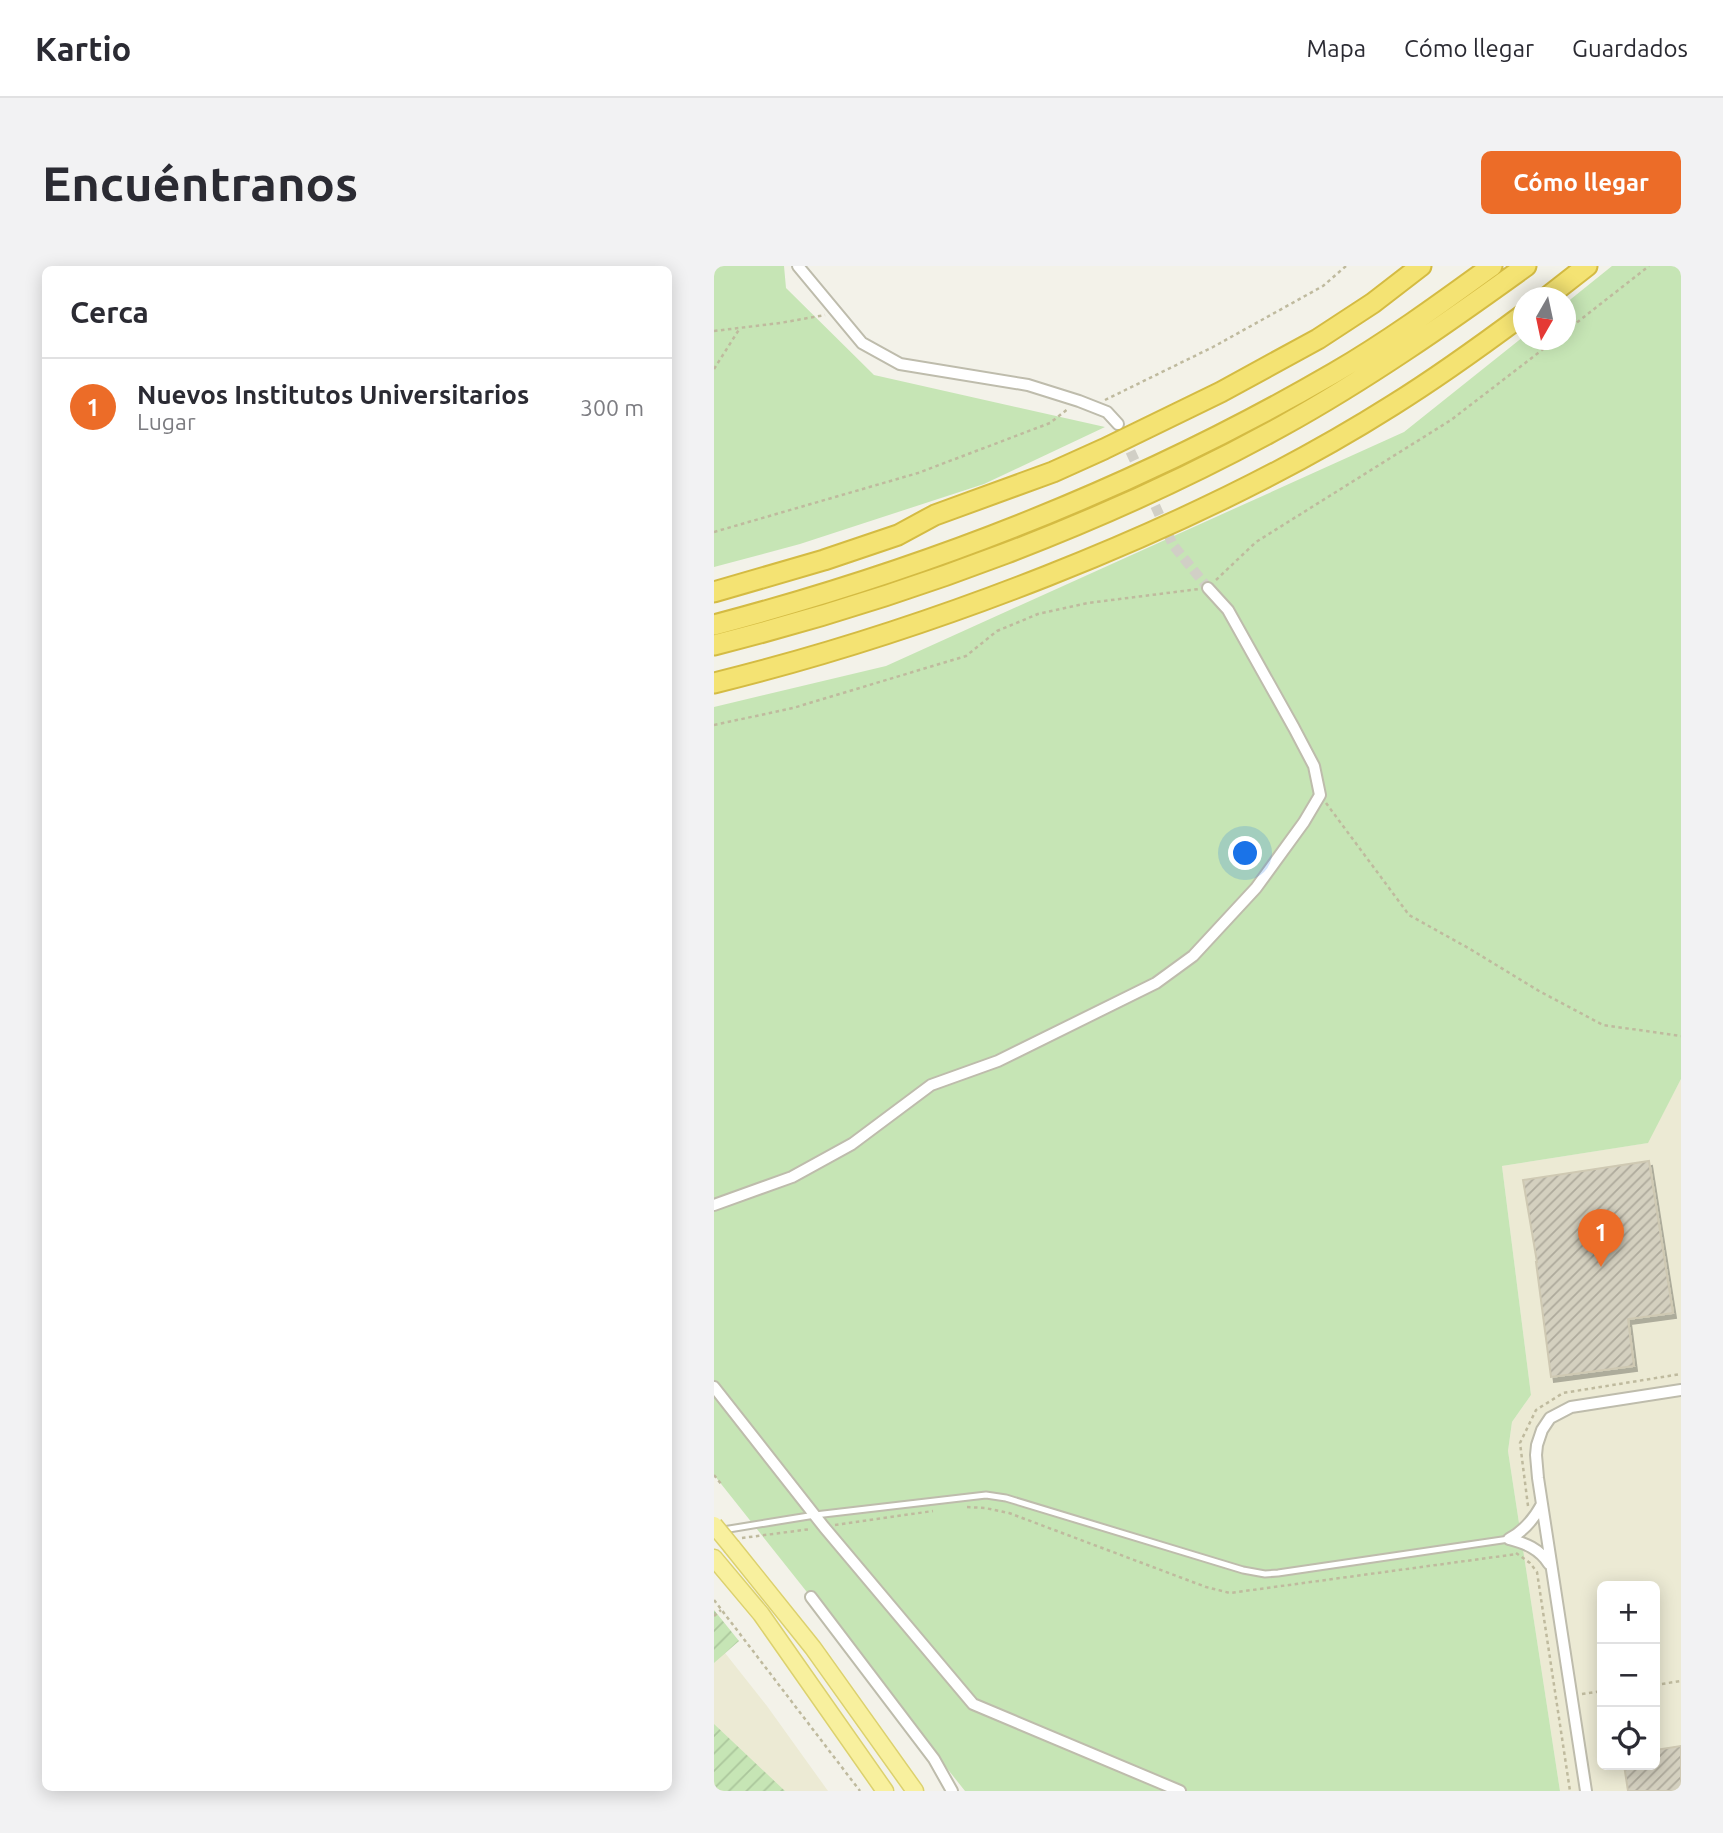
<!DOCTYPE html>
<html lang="es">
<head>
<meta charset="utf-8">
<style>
  body { margin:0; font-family:Ubuntu,sans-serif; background:#f2f2f3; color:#2b2b33 }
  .controls { position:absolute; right:21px; bottom:21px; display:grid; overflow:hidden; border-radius:10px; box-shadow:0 4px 18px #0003 }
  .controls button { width:63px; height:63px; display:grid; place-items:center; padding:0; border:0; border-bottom:2px solid #e1e1e2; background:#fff; color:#2b2b33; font:35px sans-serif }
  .compass { position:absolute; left:799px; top:21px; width:63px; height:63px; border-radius:50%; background:#fff; box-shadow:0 4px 18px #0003; rotate:189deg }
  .you { position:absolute; left:532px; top:588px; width:24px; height:24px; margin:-18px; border:5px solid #fff; border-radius:50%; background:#1a73e8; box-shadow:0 0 0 10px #1a73e833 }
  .badge { display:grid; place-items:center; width:46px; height:46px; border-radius:50%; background:#ec6c28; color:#fff; font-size:23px; font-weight:700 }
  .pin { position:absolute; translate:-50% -58px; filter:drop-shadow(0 2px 4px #0008) }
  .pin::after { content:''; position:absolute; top:37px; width:24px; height:21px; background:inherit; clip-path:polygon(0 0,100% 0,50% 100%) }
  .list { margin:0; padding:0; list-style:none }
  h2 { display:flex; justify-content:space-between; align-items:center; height:91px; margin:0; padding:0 28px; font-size:30px }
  h2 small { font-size:23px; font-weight:400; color:#7c7c81 }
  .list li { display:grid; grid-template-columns:46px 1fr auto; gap:21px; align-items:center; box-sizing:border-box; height:98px; padding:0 28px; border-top:2px solid #e1e1e2 }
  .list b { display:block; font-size:26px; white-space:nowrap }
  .list p { margin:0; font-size:23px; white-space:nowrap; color:#7c7c81 }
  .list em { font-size:23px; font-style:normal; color:#7c7c81 }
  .icon { flex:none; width:38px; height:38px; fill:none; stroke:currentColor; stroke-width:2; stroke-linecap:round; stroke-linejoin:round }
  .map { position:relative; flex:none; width:967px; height:1525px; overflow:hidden; border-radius:10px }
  header { display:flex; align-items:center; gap:42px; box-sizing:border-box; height:98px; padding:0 35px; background:#fff; border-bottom:2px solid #e1e1e2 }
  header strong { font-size:33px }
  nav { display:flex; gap:38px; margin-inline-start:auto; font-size:24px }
  .intro { display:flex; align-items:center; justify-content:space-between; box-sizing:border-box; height:168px; padding:0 42px }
  h1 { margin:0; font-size:49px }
  .button { padding:18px 32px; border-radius:10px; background:#ec6c28; color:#fff; font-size:24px; font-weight:700 }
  main { display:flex; gap:42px; padding:0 42px }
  aside { flex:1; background:#fff; border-radius:10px; box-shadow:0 4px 18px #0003 }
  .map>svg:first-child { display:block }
  .education { fill:#ecead4; fill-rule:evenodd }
  .grass { fill:#c6e5b5 }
  .garden { fill:url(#garden-furrows) }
  .building { fill:url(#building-hatch); stroke:#cfc9b3; stroke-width:2; filter:url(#shadow) }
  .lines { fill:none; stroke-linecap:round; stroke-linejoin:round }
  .minor-tunnel { stroke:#d1cfc6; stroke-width:10; stroke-dasharray:10 5; stroke-linecap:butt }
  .service-casing { stroke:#bebcac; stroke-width:9 }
  .minor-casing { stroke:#bebcac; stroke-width:14 }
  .primary-casing { stroke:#dcd16e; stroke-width:19 }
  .motorway-casing { stroke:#d4bb43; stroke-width:23 }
  .path { stroke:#bfba9e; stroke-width:2.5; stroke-dasharray:3.5 3.5; stroke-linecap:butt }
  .service { stroke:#fff; stroke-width:5 }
  .minor { stroke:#fff; stroke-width:10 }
  .primary { stroke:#f8f09e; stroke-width:16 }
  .motorway { stroke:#f4e373; stroke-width:19 }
  .primary-bridge-casing { stroke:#dcd16e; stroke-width:19; stroke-linecap:butt }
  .primary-bridge { stroke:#f8f09e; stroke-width:16 }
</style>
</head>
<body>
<header>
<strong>Kartio</strong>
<nav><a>Mapa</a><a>Cómo llegar</a><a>Guardados</a></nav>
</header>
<div class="intro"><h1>Encuéntranos</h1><a class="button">Cómo llegar</a></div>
<main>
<aside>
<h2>Cerca<small></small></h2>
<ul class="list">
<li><span class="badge">1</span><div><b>Nuevos Institutos Universitarios</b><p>Lugar</p></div><em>300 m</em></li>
</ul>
</aside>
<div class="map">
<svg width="967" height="1525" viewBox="0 0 967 1525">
  <defs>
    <pattern id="garden-furrows" width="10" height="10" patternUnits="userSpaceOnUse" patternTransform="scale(1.75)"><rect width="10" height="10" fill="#c6e5b5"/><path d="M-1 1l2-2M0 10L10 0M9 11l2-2" fill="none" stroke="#abc69c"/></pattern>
    <pattern id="building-hatch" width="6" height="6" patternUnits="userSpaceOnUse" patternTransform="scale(1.75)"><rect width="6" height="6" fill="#d4d0bf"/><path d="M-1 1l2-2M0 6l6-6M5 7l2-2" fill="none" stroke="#aeaa9c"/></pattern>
    <filter id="shadow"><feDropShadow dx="3" dy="5" stdDeviation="0" flood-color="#0004"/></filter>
  </defs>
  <rect width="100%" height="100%" fill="#f3f2e9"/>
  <path class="education" d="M967,813V1525H846L794,1185L798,1156L817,1129L788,900L933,877ZM888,1320H941V1499H888Z
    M0,1373L53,1440L114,1525H0Z"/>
  <path class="grass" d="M0,0H70L72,22L160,109L391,161L270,218L86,278L0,301Z
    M898,0H967V813L934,877L788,900L817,1129L798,1156L794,1185L846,1525H251L0,1209V441L172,400L690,166L809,71L810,74H852V37Z"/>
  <path class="garden" d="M0,1344L25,1375L0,1397Z
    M0,1458L71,1525H0Z"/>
  <path class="building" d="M935,895L959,1047L914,1053L920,1100L837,1111L822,996H823L809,914Z
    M967,1480V1525H914L910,1499H941V1484Z"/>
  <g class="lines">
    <path class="minor-tunnel" d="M404,158L459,279L494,322"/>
    <g class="service-casing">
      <path id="service" d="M9,1264L101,1249L272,1229L292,1232L529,1304L551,1308L564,1307L795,1273"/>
    </g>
    <g class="minor-casing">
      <path id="minor" d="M84,0L148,77L186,98L314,119L365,135L393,146L404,158
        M0,939L78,911L138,878L217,819L284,795L442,717L479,690L542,622L590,556L606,529L600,500L580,462L514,344L494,322
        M0,1121L110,1261L259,1438L466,1525
        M795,1273C811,1277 826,1283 835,1298
        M795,1273C810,1265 820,1253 828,1238
        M97,1331L220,1493L238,1525
        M872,1525L824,1212L822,1189L823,1179L828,1164L836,1152L857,1141L967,1124"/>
    </g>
    <g class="primary-casing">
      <path id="primary" d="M18,1281L99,1382L201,1525
        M0,1292L47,1348L171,1525"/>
    </g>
    <g class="motorway-casing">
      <path id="motorway" d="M832,32L873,0
        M0,326L110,294L184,269L221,249L339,206L390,183L507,126L604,73L659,37L707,0
        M0,359C216,302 427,219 620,107C675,75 727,37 778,0
        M0,379C195,330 392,257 568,160C653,113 733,57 812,0
        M0,417C114,389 224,353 333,310C452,263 570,208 679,139C724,111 767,80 810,48"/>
    </g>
    <path class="path" d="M0,65L66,57L111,49
      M852,65L935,0
      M0,103L26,62
      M391,134L499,81L609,20L632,0
      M0,266L204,207L336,157L355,142
      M502,314L542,276L737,154L841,74
      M0,459L79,442L252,390L283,365L324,348L374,337L485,323
      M612,537L695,649L756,683L825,725L889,759L967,770
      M0,1209L8,1219
      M814,1240L806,1177L822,1144L849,1127L967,1108
      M253,1241L271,1242L295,1247L492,1321L516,1327L803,1288
      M121,1259L219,1245
      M28,1272L97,1263
      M802,1287L816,1297L823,1306L856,1525
      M0,1334L146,1525
      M0,1350L7,1344
      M941,1419L967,1415
      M868,1428L888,1425"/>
    <use href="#service" class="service"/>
    <use href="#minor" class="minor"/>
    <use href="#primary" class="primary"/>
    <use href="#motorway" class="motorway"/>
    <g class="primary-bridge-casing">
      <path id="primary-bridge" d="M0,1259L18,1281"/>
    </g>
    <use href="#primary-bridge" class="primary-bridge"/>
  </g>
</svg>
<div class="controls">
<button>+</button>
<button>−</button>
<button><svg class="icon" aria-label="locate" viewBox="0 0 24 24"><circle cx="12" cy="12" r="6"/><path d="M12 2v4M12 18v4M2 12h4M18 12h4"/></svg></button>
</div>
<svg class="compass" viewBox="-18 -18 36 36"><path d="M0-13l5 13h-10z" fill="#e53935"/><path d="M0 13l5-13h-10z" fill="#7c7c81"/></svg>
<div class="you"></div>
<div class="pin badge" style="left:887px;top:1001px">1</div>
</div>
</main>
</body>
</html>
